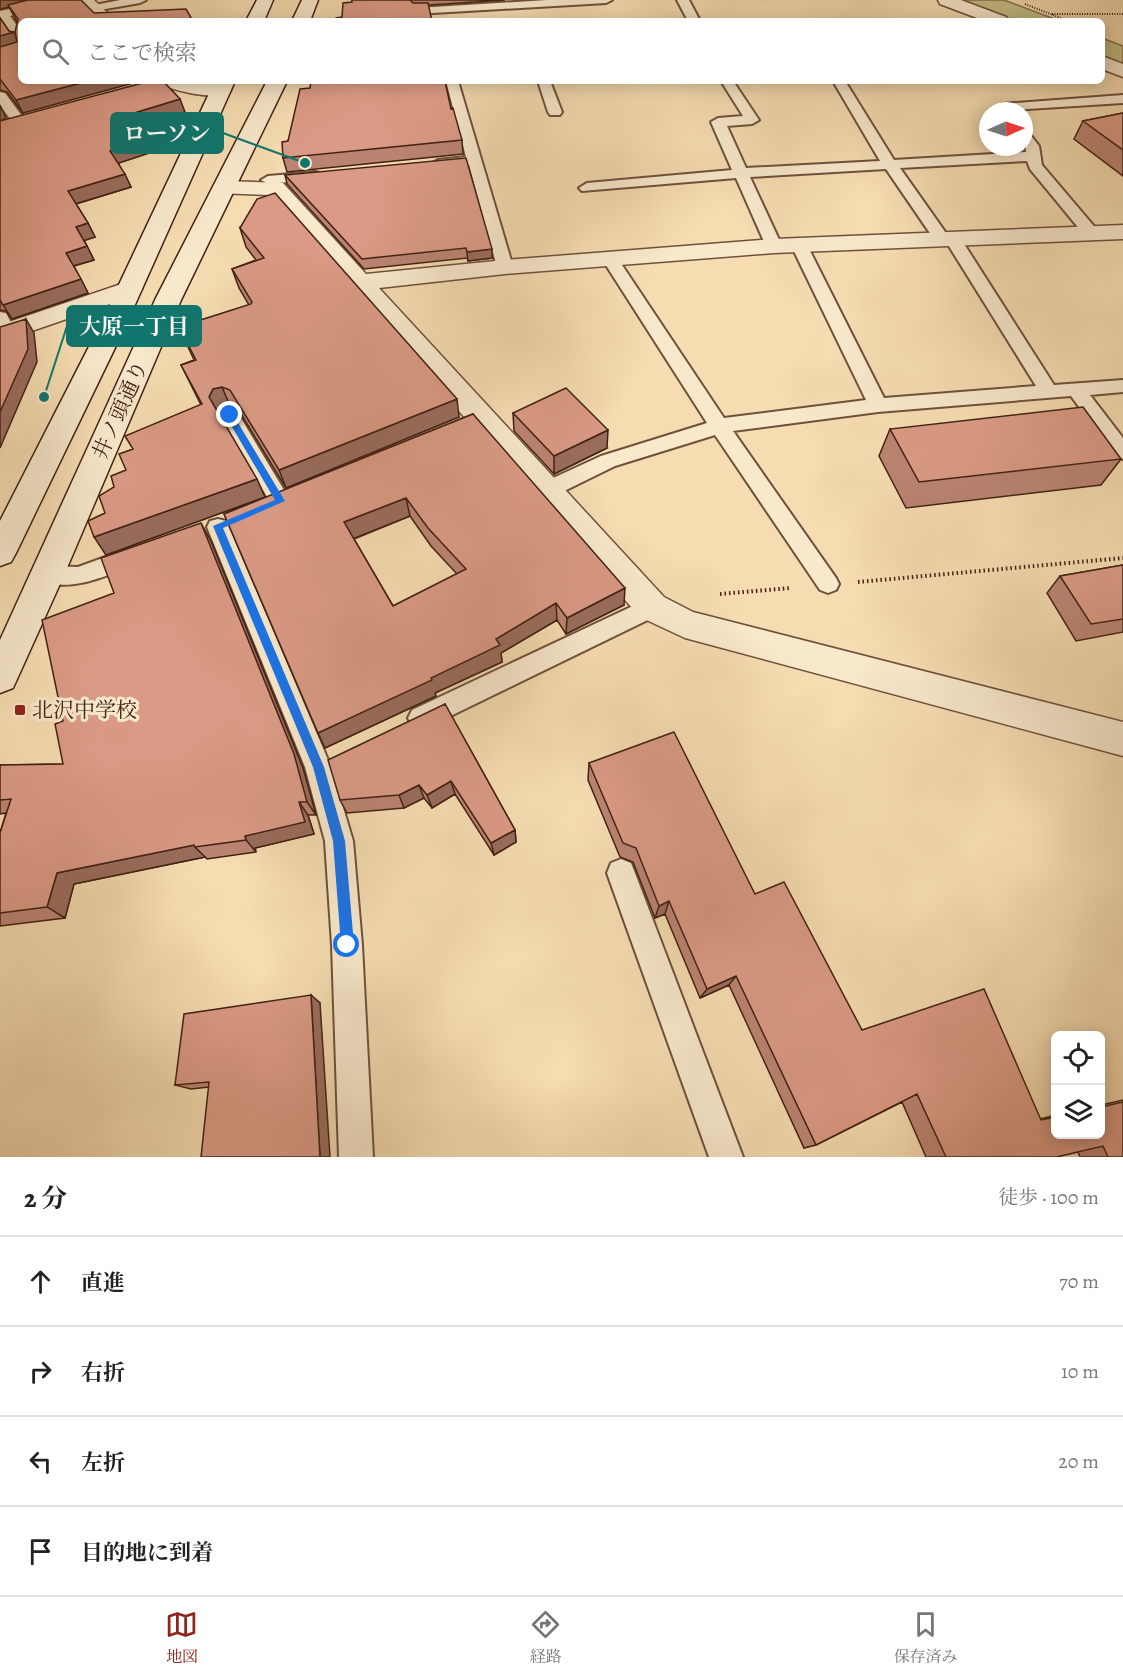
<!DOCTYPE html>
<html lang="ja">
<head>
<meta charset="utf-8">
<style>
  body { margin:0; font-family:Alegreya,"Noto Serif JP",serif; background:#f2f2f2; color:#222 }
  .controls { position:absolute; right:18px; bottom:18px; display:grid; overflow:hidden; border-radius:9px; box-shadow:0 3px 15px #0003 }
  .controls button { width:54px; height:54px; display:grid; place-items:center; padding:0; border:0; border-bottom:2px solid #e0e0e0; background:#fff; color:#222; font:30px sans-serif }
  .compass { position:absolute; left:979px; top:102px; width:54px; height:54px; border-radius:50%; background:#fff; box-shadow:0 3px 15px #0003; rotate:87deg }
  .stop { position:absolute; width:18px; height:18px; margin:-14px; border:4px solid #1a73e8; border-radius:50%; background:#fff }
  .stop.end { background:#1a73e8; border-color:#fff; box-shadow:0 2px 6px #0008 }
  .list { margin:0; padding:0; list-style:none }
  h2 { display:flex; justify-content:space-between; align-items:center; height:78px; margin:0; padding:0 24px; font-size:26px }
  h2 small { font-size:20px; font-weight:400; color:#767676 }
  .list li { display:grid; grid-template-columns:39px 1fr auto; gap:18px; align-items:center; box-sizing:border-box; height:90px; padding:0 24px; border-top:2px solid #e0e0e0 }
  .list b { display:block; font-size:22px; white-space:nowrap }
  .list em { font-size:20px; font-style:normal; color:#767676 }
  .icon { flex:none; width:33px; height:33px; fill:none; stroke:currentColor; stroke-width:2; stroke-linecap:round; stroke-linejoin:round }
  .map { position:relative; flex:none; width:1123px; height:1157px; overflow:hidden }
  .search { position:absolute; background:#fff; box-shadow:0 3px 15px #0003; left:18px; right:18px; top:18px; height:66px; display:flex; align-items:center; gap:15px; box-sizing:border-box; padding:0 21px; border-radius:9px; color:#767676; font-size:22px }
  .sheet { height:438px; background:#fff }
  nav { display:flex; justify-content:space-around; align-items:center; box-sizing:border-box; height:84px; border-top:2px solid #e0e0e0; background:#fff; font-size:16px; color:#767676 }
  nav a { display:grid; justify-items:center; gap:3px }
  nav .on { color:#8f2418 }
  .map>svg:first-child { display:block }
  .green { fill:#c4be86; stroke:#83704d; stroke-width:1.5 }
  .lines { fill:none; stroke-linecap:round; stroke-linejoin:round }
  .service-casing { stroke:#6f503b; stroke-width:4 }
  .minor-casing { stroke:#6f503b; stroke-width:3 }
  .secondary-casing { stroke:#422114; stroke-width:3 }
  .path-far1 { stroke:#422114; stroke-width:2; stroke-dasharray:1 1.5; stroke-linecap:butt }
  .path { stroke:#422114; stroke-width:4; stroke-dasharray:1.5 3; stroke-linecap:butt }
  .service { fill:#f8e8cc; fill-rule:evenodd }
  .minor { fill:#f8e8cc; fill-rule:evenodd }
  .secondary { fill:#f8e8cc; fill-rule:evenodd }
  .wall { fill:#bb8472; stroke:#422114; stroke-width:1.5; fill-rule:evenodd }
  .shaded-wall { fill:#996c5d; stroke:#422114; stroke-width:1.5 }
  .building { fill:#da9a85; stroke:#422114; stroke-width:1.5; fill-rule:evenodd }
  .route { fill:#1a73e8 }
  .poi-dot { fill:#8f2418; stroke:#f8e8cc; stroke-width:2 }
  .labels { text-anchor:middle; stroke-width:6; stroke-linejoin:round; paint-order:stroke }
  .street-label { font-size:21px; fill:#422114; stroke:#f8e8cc }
  .poi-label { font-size:21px; fill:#422114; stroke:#f8e8cc; text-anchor:start }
  .leader { fill:none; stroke:#0f766e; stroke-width:2 }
  .callout-dot { fill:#0f766e; stroke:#f8e8cc; stroke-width:2 }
  .callout { fill:#0f766e; stroke:#0f766e; stroke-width:2 }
  .callout-label { font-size:22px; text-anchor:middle; font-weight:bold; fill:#fff }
</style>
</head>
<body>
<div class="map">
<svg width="1123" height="1157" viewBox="0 0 1123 1157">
  <rect width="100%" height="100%" fill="#f5dcb1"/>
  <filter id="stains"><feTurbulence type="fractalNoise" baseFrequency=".00333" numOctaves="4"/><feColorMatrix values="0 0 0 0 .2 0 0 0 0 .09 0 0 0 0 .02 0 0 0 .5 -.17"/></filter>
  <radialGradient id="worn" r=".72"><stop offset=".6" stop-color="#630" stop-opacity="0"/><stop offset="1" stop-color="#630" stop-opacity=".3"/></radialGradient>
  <path class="green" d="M955,0H1004L1060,21H1008Z
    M1102,38L1123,46V67L1102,58Z"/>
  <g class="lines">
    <g class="service-casing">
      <path id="service" d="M52,0H73L71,2L10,16L21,31V43L17,42L0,19V11Z
        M120,0H146L140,3L94,11L88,8L90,6Z
        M547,0H612L606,3L416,14L410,11L416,8Z
        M677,0H689L700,21H688Z
        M446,81H458L513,267L511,271L505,272L497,267L469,165L438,168L431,164L438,160L466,157Z
        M538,81H550L562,112L560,115H550L548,112Z
        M721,81H733L759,120L752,124L727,126L746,168L880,161L833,81H845L894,160L1026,152L1024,132L1029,133L1039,146L1042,165L1098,231L1100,234L1098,237H1086L1030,169L1027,161L900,168L948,236H959L1054,385L1123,380V392L1090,395L1123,438V459L1116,457L1071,396L878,412L733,431L836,578L839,584L836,590L828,593L820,590L715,435L615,466L554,496L547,498L540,496L537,490L540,484L601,456L707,423L602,259L610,254L616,256L724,418L866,400L791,245L799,240L807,245L884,398L1036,386L947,243L936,242L886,169L750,177L782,246L774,251L766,246L736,178L582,191L579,188L587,183L732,170L711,122L718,118L743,116Z
        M0,92L5,93L25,120L27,123L25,126H15L0,105Z
        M1123,95V103L997,111L995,108L1002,104Z
        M315,172L320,173L322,176L320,179L268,184L261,180L268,176Z
        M0,312L6,313L16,332L13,336L7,338L0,335Z
        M229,408L236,410L287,495L291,501L287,507L280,509L273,507L219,415L222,410Z
        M218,519L226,521L229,527L331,767L353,841L362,945L373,1157H339L332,945L325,841L305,767L207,527L210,521Z
        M133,547L141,550L144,556L141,562C109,574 75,593 40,581L37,575L40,569L48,566L78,567Z
        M652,597L660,600L664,607L660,614L430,726L421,729L412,726L408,718L412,710Z
        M621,859L631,863L635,873L743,1157H709L607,873L611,863Z"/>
    </g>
    <g class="minor-casing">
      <path id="minor" d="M76,0H94L116,21H97Z
        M938,0H961L1006,17L1009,21H985L940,4Z
        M1102,56L1123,64V77L1102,69Z
        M156,81L221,84L228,86L231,90L228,94C206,99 180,91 159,85Z
        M224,181L283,183L366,274L505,260L774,239L1123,225V239L774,253L505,274L379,288L664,597L693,612L1123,722V756L685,638L640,617L269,195L216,193L213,188L216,183Z
        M130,281L139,284L142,289L139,294L0,342V325Z"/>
    </g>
    <g class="secondary-casing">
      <path id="secondary" d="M257,0H273L264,21H246Z
        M302,0H318L310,21H292Z
        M215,81H235L125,327L16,553L11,562L0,566V521L99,327Z
        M267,81H287L181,300L64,575L18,677L13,688L0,693V640L155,300Z"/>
    </g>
    <path class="path-far1" d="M1025,4L1068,21
      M1052,14H1123"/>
    <path class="path" d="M858,582L1123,558
      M720,594L791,588"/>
    <use href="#service" class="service"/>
    <use href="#minor" class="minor"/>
    <use href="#secondary" class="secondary"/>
  </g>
  <path class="wall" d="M0,0H81L23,113L7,92L0,90V18L9,31L17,38V22L9,7L0,9Z
    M352,0H505L429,5L352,2Z
    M310,88L451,109L462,140L463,154L287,172L283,158L288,141Z
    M185,112L141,126L150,138L155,151L118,163L131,187L76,204L88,223L95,237L84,240L94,260L74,266L88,293L12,319L6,311L0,310V121Z
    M1123,113V176L1074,139L1083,121Z
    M285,175L492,258L468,261L467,258L364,269L287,184Z
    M240,228L459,417L286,488L238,409L230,406L221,408L218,414L265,497L106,555L105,513L114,487L126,470L133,449L201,405L181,365L194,360L179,327L249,305L239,288L232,269L256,260L246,247Z
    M513,413L607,448L554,474L514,431Z
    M473,414L624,605L566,634L557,620L501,653L502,662L435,693L436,696L325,748L318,733L224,514ZM410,516L431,546L457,574L393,606L354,539Z
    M890,429L1121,459L1101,485L906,508L879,456Z
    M211,541L303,768L316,815H308L314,834L255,848L256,852L207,859L205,857L74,884L65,918L0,926V833L6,813L0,814V765L63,764V721L114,593Z
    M1123,565V632L1076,641L1047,593L1060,576Z
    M445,704L515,830L516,842L494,855L455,794L432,808L424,798L404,808L347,813L340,800Z
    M589,763L755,894L862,1030L1040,1119L1056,1115V1134H1101V1105L1123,1100V1157H1080L1078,1152L1056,1157H926L902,1102L816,1145L804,1148L729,985L700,998L665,914L655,918L633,862L620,857L588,780Z
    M311,995L320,1003L209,1087L191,1089L175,1085Z"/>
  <path class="shaded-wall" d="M0,0H42L0,9Z
    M14,32L20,45L0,50V36Z
    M88,81H141L23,113L16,100Z
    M180,99L185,112L136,127L131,114Z
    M0,105L6,118L0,121Z
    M150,138L155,151L116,164L110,151Z
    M125,174L131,187L75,204L68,191Z
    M88,223L95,237L83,241L76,227Z
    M87,246L94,260L73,266L66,253Z
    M492,249V258L468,261L467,252Z
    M81,279L88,293L12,319L3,305Z
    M26,319L34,333L37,362L0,448V412Z
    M222,387L230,406L221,408L217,416L209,397L213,389Z
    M457,399L459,417L286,488L279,470Z
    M608,430L607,448L554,474V456Z
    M257,479L265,497L106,555L94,537Z
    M406,498L410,516L350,540L344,522Z
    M201,523L211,541L303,768L316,815L307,802Z
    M625,588L624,605L566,634L567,618Z
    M556,603L557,620L501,653L502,662L435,693L436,696L325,748L318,733L431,678Z
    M451,781L455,794L432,808L427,795Z
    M419,785L424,798L404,808L399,795Z
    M299,802L308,815L314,834L255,848L256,852L246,840L245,836Z
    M515,830L516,842L494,855L491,843Z
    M194,845L195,847L205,857L74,884L65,918L47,907L57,873Z
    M669,901L665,914L655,918L659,906Z
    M736,976L729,985L700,998L707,989Z
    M311,995L320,1003L330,1157H320Z"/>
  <path class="building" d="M28,0H81L94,13L186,9L193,21H21V81H88L16,100L0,79V47L17,42L15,32L18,19L8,5Z
    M352,0H410L413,3H428L432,21H335L336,18L342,17L343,3L352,2Z
    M0,18L9,31L14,32L0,36Z
    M150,81H163L180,99L131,114L150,138L110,151L125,174L68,191L88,223L76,227L87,246L66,253L81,279L3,305L0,300V121Z
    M311,81H445L451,109L453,108L462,140L283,158L282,142L288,141L300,89L310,88Z
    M1123,113V150L1083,121Z
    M466,158L492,249L467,252L466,248L362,259L285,175Z
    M275,193L457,399L279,470L230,390L222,387L213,389L209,397L257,479L94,537L88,521L105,513L99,496L114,487L111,476L126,470L119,454L133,449L125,436L202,404L181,365L196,360L179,327L251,304L252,302L232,269L264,258L240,228L257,199Z
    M26,319L28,349L0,412V327Z
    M566,388L608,430L554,456L513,413Z
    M1083,407L1121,459L919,482L890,429Z
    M473,414L625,588L567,618L556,603L496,639L500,645L431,678L432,680L318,733L224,514ZM406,498L428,528L466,569L393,606L344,522Z
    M201,523L294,754L307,802H299L305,822L245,836L246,840L195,847L194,845L57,873L47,907L0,913V833L11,799L0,800V765L63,764L55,724L63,721L42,620L114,593L101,558Z
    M1123,565V619L1091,624L1060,576Z
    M445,704L515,830L491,843L451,781L427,795L419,785L399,795L340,800L328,760Z
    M674,732L755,894L784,882L862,1030L984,989L1041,1120L1056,1117V1134H1101V1107L1123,1102V1157H1108L1103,1146L1056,1157H946L917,1094L816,1145L736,976L707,989L669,901L659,906L636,848L623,843L589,763Z
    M311,995L320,1157H201L209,1082L175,1085L184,1014Z"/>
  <path class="route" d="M227,413H232L285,501L223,528L324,767L345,841L354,945L352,949L347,951L343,949L341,945L333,841L313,767L213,526L275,500L225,415Z"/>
  <rect class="poi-dot" x="14" y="704" width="12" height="12" rx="3"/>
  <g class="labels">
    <g class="street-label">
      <text transform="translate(120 410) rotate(-66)" y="7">井ノ頭通り</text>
    </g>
    <g class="poi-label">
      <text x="32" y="717">北沢中学校</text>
    </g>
  </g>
  <path class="leader" d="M305 163L223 133M44 397L67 326"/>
  <g class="callout-dot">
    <circle cx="305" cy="163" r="6"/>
    <circle cx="44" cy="397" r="6"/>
  </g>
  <g class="callout">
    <rect x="111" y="113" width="112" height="40" rx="6"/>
    <rect x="67" y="306" width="134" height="40" rx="6"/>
  </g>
  <g class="callout-label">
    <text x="167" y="141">ローソン</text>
    <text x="134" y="334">大原一丁目</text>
  </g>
  <rect width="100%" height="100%" filter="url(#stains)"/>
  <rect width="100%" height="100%" fill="url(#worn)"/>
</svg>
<div class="controls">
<button><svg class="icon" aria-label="locate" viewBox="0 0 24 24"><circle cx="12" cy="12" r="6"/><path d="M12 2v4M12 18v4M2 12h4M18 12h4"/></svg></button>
<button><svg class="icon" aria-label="layers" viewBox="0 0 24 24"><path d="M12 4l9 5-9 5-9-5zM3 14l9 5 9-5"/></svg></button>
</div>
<svg class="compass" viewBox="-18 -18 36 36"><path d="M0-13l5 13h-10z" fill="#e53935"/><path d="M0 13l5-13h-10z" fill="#767676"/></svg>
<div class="stop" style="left:347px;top:945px"></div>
<div class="stop end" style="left:230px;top:415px"></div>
<div class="search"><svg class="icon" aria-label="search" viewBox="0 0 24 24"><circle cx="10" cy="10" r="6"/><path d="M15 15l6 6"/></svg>ここで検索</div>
</div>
<section class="sheet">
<h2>2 分<small>徒歩 · 100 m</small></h2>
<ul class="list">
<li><svg class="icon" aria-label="ahead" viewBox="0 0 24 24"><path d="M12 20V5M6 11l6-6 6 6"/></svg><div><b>直進</b></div><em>70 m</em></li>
<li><svg class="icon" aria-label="right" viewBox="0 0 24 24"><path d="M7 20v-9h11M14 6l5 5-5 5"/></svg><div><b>右折</b></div><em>10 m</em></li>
<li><svg class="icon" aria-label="left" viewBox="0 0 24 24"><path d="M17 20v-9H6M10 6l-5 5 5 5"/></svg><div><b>左折</b></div><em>20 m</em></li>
<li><svg class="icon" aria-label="arrive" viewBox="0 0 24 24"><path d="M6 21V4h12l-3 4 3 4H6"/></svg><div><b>目的地に到着</b></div></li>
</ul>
</section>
<nav>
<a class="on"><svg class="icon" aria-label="map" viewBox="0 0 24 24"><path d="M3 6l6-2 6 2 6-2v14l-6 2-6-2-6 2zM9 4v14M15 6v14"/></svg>地図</a>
<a><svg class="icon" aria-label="directions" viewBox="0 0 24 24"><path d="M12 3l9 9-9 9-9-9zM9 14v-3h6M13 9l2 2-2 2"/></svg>経路</a>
<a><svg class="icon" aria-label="saved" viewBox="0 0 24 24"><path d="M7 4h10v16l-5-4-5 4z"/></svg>保存済み</a>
</nav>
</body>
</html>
